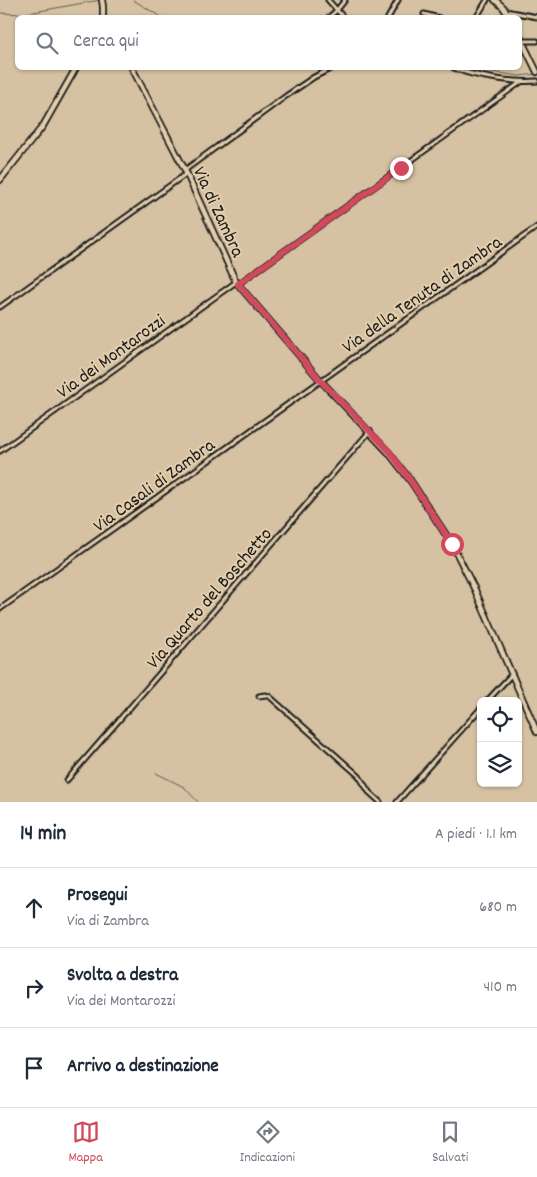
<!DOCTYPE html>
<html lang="it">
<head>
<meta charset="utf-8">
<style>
  body { margin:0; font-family:Dekko,sans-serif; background:#f6f6f7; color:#1f2937 }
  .controls { position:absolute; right:15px; bottom:15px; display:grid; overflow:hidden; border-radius:8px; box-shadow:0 1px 4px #0004 }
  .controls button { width:45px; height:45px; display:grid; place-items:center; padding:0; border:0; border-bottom:1px solid #e0e1e3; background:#fff; color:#1f2937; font:25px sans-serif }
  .stop { position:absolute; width:15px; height:15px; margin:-11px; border:4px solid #d1495b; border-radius:50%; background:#fff }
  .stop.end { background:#d1495b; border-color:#fff; box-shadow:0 1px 5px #0008 }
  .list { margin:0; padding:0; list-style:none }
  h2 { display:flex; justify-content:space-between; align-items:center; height:65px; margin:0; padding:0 20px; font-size:21px }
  h2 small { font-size:16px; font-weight:400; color:#747a83 }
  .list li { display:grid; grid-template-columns:32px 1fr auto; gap:15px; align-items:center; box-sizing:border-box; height:80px; padding:0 20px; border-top:1px solid #e0e1e3 }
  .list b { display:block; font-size:19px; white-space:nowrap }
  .list p { margin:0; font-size:16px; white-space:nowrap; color:#747a83 }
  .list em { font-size:16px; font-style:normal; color:#747a83 }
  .icon { flex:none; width:28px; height:28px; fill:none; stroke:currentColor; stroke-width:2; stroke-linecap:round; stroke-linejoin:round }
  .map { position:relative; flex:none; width:537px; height:802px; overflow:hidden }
  .search { position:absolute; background:#fff; box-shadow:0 1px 4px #0004; left:15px; right:15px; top:15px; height:55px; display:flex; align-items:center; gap:12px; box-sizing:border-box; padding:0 18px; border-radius:8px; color:#747a83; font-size:19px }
  .sheet { height:305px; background:#fff }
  nav { display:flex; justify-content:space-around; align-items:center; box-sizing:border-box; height:70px; border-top:1px solid #e0e1e3; background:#fff; font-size:14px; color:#747a83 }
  nav a { display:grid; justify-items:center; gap:2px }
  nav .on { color:#d1495b }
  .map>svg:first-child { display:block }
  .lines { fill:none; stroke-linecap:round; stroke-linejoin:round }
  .stream { stroke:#61594e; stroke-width:1 }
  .street-casing { stroke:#1c1c1c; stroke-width:7 }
  .secondary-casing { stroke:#1c1c1c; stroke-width:8 }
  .street { stroke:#e2cdac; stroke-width:3 }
  .secondary { stroke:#e2cdac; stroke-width:4.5 }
  .route { stroke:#d1495b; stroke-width:6 }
  .labels { text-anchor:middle; stroke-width:4; stroke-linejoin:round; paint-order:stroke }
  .street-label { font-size:19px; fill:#1c1c1c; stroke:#e2cdac }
</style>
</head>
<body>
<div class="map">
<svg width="537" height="802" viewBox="0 0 537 802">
  <rect width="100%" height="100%" fill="#d6c2a3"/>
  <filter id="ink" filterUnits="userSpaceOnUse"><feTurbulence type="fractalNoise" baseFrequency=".02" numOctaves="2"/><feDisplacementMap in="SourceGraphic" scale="10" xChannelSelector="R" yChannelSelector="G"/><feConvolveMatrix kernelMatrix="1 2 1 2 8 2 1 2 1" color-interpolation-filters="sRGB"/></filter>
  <g filter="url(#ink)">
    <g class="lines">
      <path class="stream" d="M133,0L163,18
        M0,13L23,14L100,0
        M464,68L519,76L537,74
        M156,773L184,787L198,802"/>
      <g class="street-casing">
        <path id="street" d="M328,0L344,18
          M506,11L537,17
          M424,14L439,18
          M328,18L337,10L345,0
          M388,18L398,0
          M476,18L487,0
          M522,41H537
          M454,68C475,77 514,83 537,81
          M185,170L286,96L314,77L332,68
          M238,284L521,82
          M0,307L186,174
          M0,451L236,282
          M0,609L537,227
          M259,696L265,695L269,696L359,776L369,792L380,802
          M487,701L512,674
          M67,780L370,431
          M397,802L481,708"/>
      </g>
      <g class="secondary-casing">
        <path id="secondary" d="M102,0L103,7V18
          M495,0L503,7L510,18
          M520,37L537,72
          M132,68L185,170L236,282L321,381L389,453L410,480L452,544L475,590L537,732
          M0,180L43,126L76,68"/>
      </g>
      <use href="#street" class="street"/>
      <use href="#secondary" class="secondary"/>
    </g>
  </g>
  <g class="lines" filter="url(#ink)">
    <path class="route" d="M401,168L238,284L321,381L390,452L410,480L452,544"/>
  </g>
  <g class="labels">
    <g class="street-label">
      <text transform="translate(220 211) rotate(65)" y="7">Via di Zambra</text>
      <text transform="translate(421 293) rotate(-35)" y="7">Via della Tenuta di Zambra</text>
      <text transform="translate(110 355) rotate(-36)" y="7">Via dei Montarozzi</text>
      <text transform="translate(153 484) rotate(-36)" y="7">Via Casali di Zambra</text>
      <text transform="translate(208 597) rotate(-49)" y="7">Via Quarto del Boschetto</text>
    </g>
  </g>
</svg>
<div class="controls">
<button><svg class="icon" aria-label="locate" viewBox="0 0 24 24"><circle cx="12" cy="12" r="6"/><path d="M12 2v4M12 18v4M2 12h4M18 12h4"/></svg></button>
<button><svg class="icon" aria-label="layers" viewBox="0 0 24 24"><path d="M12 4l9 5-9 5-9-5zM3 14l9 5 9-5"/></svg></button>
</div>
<div class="stop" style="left:452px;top:544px"></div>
<div class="stop end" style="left:401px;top:168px"></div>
<div class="search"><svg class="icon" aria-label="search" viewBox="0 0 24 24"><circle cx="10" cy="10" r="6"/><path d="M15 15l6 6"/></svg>Cerca qui</div>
</div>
<section class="sheet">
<h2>14 min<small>A piedi · 1.1 km</small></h2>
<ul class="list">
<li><svg class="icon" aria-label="ahead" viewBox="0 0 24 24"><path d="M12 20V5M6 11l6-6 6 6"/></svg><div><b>Prosegui</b><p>Via di Zambra</p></div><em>680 m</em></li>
<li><svg class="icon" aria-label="right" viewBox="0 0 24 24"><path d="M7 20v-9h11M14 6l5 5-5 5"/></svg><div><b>Svolta a destra</b><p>Via dei Montarozzi</p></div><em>410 m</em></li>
<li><svg class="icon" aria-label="arrive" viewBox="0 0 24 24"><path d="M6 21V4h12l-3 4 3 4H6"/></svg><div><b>Arrivo a destinazione</b></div></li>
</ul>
</section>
<nav>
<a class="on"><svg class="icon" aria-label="map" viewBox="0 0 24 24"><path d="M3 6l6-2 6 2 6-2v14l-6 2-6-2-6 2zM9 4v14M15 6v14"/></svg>Mappa</a>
<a><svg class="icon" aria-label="directions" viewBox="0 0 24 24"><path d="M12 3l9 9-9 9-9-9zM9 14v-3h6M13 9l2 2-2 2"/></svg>Indicazioni</a>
<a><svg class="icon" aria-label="saved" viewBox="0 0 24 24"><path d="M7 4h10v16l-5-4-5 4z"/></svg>Salvati</a>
</nav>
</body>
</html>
